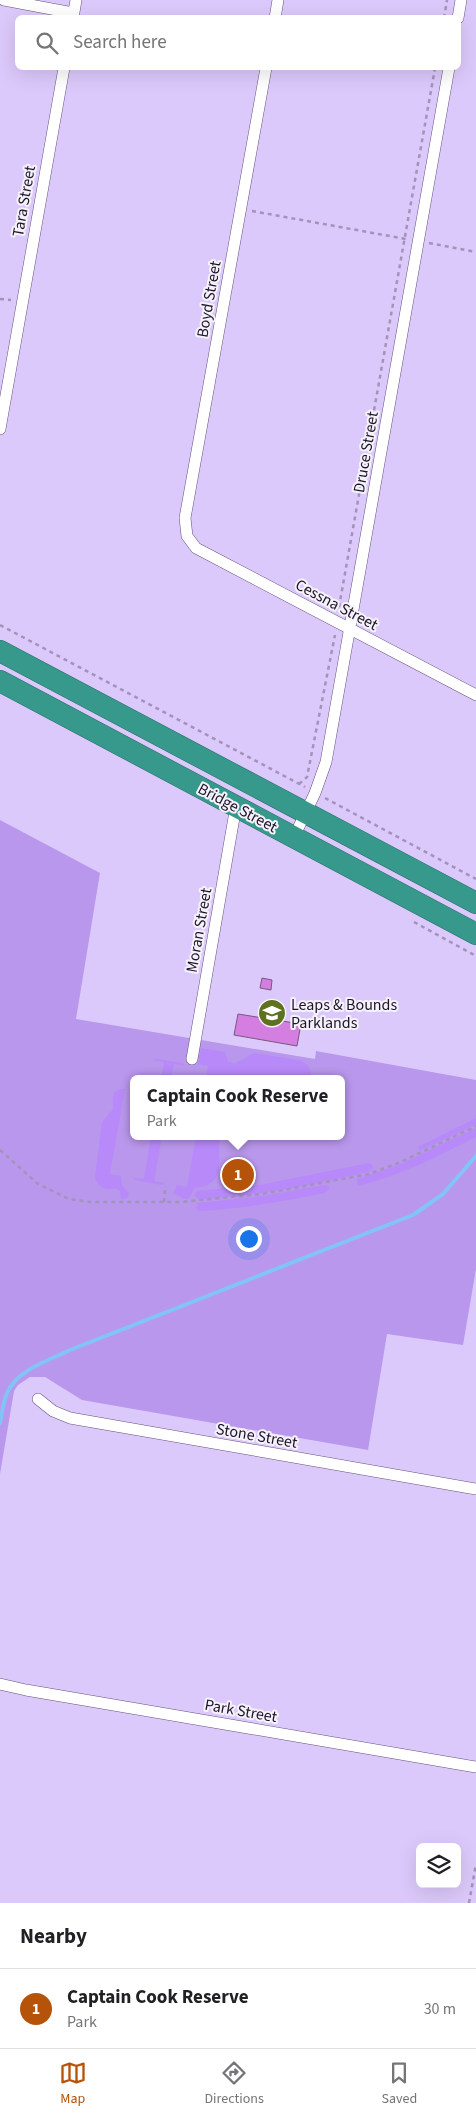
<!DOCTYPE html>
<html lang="en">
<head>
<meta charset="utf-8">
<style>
  body { margin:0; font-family:"Source Sans 3",sans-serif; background:#f2f2f2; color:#202124 }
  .controls { position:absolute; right:15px; bottom:15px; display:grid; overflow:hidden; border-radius:8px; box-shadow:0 5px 20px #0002 }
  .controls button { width:45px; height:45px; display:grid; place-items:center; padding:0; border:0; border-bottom:1px solid #e0e0e0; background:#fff; color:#202124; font:25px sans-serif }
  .you { position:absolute; left:248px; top:1238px; width:18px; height:18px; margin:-12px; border:4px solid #fff; border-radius:50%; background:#1a73e8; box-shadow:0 0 0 8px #1a73e833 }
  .badge { display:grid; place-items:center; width:32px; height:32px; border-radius:50%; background:#b45309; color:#fff; font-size:16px; font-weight:700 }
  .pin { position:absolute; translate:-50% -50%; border:2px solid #fff; box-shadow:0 1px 5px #0006 }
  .popup { position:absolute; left:130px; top:1075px; width:215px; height:65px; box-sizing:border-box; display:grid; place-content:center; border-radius:8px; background:#fff; filter:drop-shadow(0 1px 4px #0005); font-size:16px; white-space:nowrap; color:#757577 }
  .popup b { font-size:19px; color:#202124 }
  .popup::after { content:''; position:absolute; left:50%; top:100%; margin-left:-10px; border:10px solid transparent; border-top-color:#fff }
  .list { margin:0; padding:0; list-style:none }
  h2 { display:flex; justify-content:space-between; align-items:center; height:65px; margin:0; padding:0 20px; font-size:21px }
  h2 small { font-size:16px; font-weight:400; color:#757577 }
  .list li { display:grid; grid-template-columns:32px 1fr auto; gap:15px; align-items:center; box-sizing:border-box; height:80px; padding:0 20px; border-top:1px solid #e0e0e0 }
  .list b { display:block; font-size:19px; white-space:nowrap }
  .list p { margin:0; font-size:16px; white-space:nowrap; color:#757577 }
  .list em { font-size:16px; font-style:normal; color:#757577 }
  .icon { flex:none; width:28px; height:28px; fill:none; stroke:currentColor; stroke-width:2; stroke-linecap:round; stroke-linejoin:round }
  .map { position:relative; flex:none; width:476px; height:1903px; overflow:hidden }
  .search { position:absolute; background:#fff; box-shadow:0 5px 20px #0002; left:15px; right:15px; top:15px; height:55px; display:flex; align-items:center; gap:12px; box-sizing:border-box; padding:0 18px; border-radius:8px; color:#757577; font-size:19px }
  .sheet { height:145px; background:#fff }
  nav { display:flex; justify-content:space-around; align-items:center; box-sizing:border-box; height:70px; border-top:1px solid #e0e0e0; background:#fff; font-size:14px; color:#757577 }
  nav a { display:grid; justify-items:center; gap:2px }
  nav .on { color:#b45309 }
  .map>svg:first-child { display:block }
  .green { fill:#b997ec; fill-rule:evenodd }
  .forest { fill:#b889f9 }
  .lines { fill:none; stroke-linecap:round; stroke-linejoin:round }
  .stream { stroke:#82c4f6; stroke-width:4 }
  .building { fill:#d37ee0; stroke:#79587e }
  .street-casing { stroke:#63527c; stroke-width:12 }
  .highway-casing { stroke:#2d6b68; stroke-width:22 }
  .path { stroke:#a293bb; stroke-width:2.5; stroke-dasharray:4 4; stroke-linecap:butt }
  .street { stroke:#fff; stroke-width:11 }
  .highway { stroke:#36998b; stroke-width:21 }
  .labels { text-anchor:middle; stroke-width:4; stroke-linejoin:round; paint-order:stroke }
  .street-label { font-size:16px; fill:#1c1526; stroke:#f6f2fc }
  .poi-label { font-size:16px; fill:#1c1526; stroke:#f6f2fc; text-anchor:start }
</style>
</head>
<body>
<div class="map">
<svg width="476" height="1903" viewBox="0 0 476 1903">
  <rect width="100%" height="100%" fill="#dcc9fb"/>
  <path class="green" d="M0,820L100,873L76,1019L315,1059L316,1051L476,1080V1269L463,1345L387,1334L368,1450L82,1400L45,1377H30L18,1385L14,1391L0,1474ZM134,1079H342V1136H134Z"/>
  <path class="forest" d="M201,1048L225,1052L228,1061L234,1064L254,1053L298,1060C305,1062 311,1066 311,1074L307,1079H240L236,1077L233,1079H206L208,1066L198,1064Z
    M156,1059L183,1063L185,1066L174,1064L171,1079H161L164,1062L153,1060Z
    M125,1089L110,1174L121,1176L122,1185L129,1194L127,1198L121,1199L120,1191L115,1188C106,1192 97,1186 95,1177L102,1122L113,1109C113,1098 110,1089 125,1089Z
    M476,1118V1124L420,1151L418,1147Z
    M476,1128V1137C438,1156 400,1176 358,1186L357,1179L401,1164Z
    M151,1136H162L154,1181L165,1183L162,1185L135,1180L133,1178L144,1179Z
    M196,1136H220C216,1160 229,1184 195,1188L188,1199C181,1199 179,1194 173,1194L177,1185L187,1187Z
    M369,1163L372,1165L373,1168L368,1172C313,1185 255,1196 198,1199L194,1195L197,1191L260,1185Z
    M324,1185L330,1187L325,1193C283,1201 242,1209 199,1211L196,1208L198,1203L262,1196Z"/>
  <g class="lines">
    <path class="stream" d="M0,1423C2,1413 3,1403 7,1393C18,1369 48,1361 70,1350L413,1215L443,1194L476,1156"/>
  </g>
  <path class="building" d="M262,978L272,980L271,990L260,988Z
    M238,1014L301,1024L297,1046L234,1035Z"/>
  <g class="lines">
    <g class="street-casing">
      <path id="street" d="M4,0L73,13
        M73,18L76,0
        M275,18L278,0
        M458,18L461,0
        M266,68L185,518L187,536L196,548L476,695
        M0,429L64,68
        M294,837L315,793L326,762L449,68
        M192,1059L236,806
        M38,1399L53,1411L70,1418L476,1489
        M0,1684L26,1690L476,1767"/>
    </g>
    <g class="highway-casing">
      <path id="highway" d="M0,651L476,903
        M0,681L476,934"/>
    </g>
    <path class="path" d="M444,18L447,0
      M252,211L406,239
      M429,243L476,252
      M0,299L11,300
      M339,607L435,68
      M0,625L305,787
      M299,784L307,777L335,635
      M325,798L476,879
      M414,922L476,956
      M0,1150L38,1184L69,1199L90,1202H180L262,1194L369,1174L401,1162L476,1126
      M164,1202L165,1190
      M469,1903L476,1864"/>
    <use href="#street" class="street"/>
    <use href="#highway" class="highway"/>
  </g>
  <defs>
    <g id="school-disc" transform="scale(1.4375)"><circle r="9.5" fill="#5d711f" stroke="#f6f2fc"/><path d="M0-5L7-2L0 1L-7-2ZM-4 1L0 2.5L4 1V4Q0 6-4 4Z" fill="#fff"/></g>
  </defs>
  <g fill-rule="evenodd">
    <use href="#school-disc" x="272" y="1013"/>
  </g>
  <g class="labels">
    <g class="street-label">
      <text transform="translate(23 201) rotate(-80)" y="6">Tara Street</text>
      <text transform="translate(208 299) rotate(-80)" y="6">Boyd Street</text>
      <text transform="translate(365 452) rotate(-80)" y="6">Druce Street</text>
      <text transform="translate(337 604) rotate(28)" y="6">Cessna Street</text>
      <text transform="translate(238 807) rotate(28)" y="6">Bridge Street</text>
      <text transform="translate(198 930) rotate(-80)" y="6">Moran Street</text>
      <text transform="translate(257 1435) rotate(10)" y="6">Stone Street</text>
      <text transform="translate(241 1710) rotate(10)" y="6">Park Street</text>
    </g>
    <g class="poi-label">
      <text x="291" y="1010">Leaps &amp; Bounds<tspan x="291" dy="18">Parklands</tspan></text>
    </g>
  </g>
</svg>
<div class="controls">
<button><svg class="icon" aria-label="layers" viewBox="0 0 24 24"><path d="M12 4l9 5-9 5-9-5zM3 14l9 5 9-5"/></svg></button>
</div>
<div class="you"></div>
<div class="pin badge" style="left:238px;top:1175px">1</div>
<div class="popup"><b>Captain Cook Reserve</b>Park</div>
<div class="search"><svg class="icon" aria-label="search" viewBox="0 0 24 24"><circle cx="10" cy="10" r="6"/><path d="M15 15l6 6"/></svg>Search here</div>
</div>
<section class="sheet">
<h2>Nearby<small></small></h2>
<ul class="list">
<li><span class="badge">1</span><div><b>Captain Cook Reserve</b><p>Park</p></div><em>30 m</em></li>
</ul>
</section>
<nav>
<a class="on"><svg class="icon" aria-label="map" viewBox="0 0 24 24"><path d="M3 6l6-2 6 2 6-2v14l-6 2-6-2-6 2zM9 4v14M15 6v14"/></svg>Map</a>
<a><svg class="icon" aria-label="directions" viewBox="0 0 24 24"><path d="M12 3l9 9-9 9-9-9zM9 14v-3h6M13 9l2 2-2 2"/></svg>Directions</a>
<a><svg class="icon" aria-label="saved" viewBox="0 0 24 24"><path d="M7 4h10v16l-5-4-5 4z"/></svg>Saved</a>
</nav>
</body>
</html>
